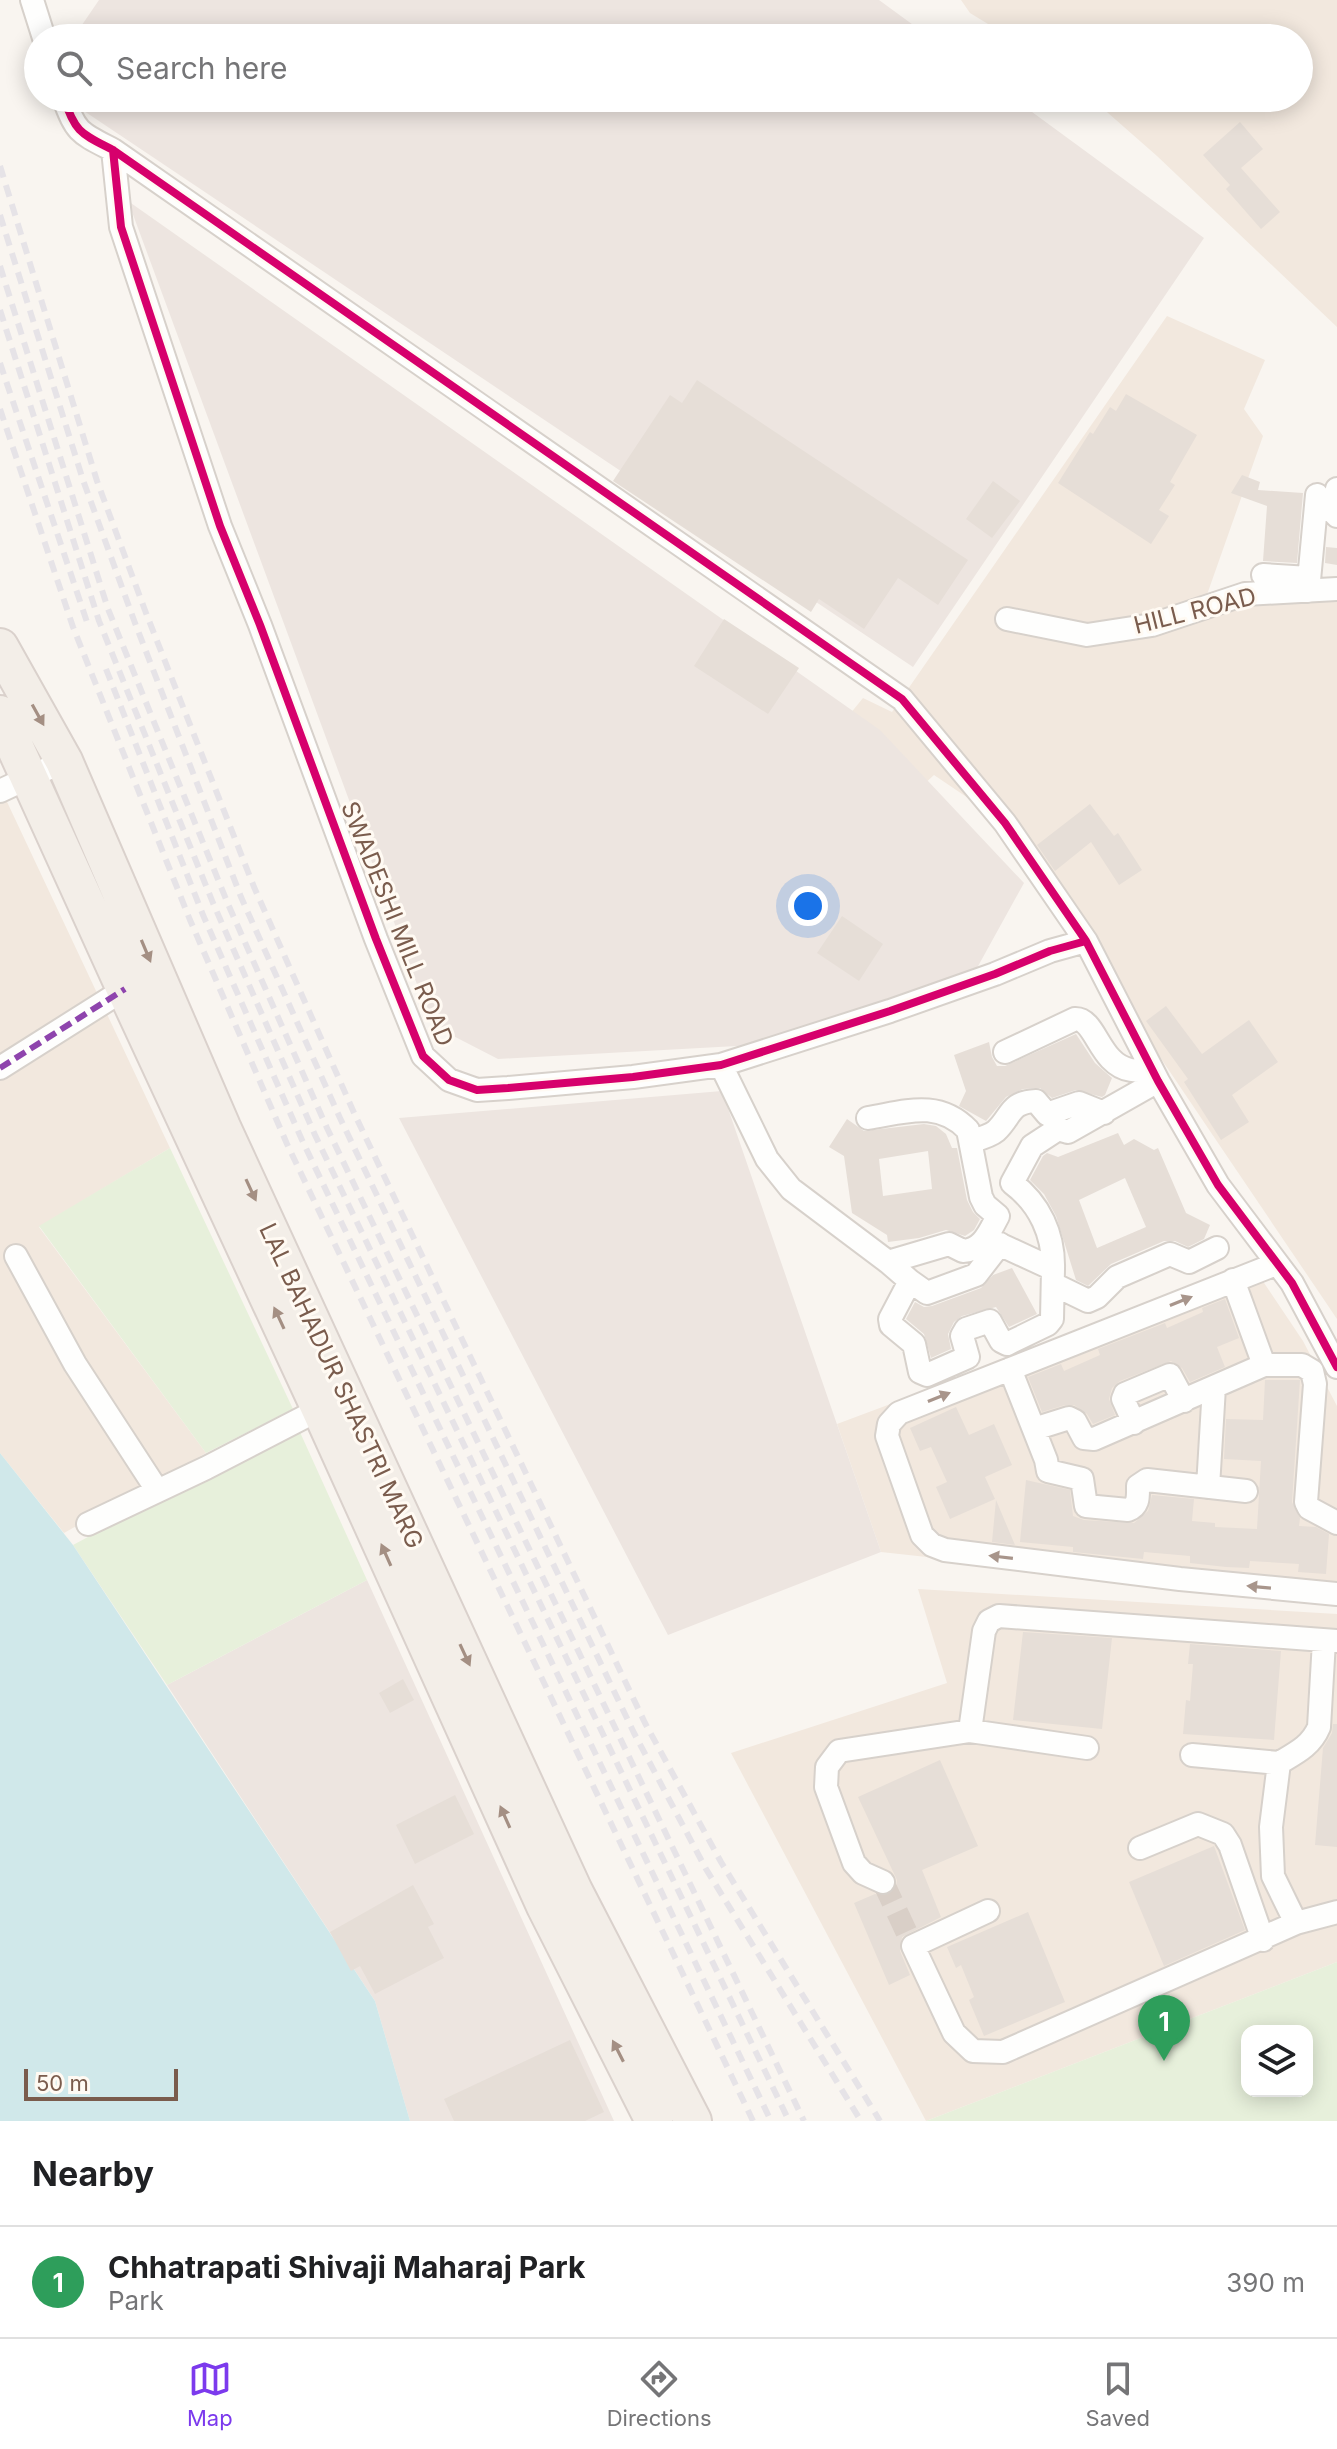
<!DOCTYPE html>
<html lang="en">
<head>
<meta charset="utf-8">
<style>
  body { margin:0; font-family:Inter,sans-serif; background:#f6f6f6; color:#202124 }
  .controls { position:absolute; right:24px; bottom:24px; display:grid; overflow:hidden; border-radius:16px; box-shadow:0 4px 20px #0003 }
  .controls button { width:72px; height:72px; display:grid; place-items:center; padding:0; border:0; border-bottom:2px solid #e0e0e0; background:#fff; color:#202124; font:40px sans-serif }
  .scale { position:absolute; left:24px; bottom:20px; width:154px; box-sizing:border-box; padding-left:8px; border:4px solid #7a5c4d; border-top:0; font-size:22px; line-height:28px; white-space:nowrap; color:#7a5c4d; -webkit-text-stroke:6px #fffaf3; paint-order:stroke }
  .you { position:absolute; left:808px; top:906px; width:28px; height:28px; margin:-20px; border:6px solid #fff; border-radius:50%; background:#1a73e8; box-shadow:0 0 0 12px #1a73e833 }
  .badge { display:grid; place-items:center; width:52px; height:52px; border-radius:50%; background:#7c3aed; color:#fff; font-size:26px; font-weight:700 }
  .pin { position:absolute; translate:-50% -66px; filter:drop-shadow(0 2px 4px #0008) }
  .pin::after { content:''; position:absolute; top:42px; width:28px; height:24px; background:inherit; clip-path:polygon(0 0,100% 0,50% 100%) }
  .list { margin:0; padding:0; list-style:none }
  h2 { display:flex; justify-content:space-between; align-items:center; height:104px; margin:0; padding:0 32px; font-size:34px }
  h2 small { font-size:26px; font-weight:400; color:#757577 }
  .list li { display:grid; grid-template-columns:52px 1fr auto; gap:24px; align-items:center; box-sizing:border-box; height:112px; padding:0 32px; border-top:2px solid #e0e0e0 }
  .list b { display:block; font-size:30px; white-space:nowrap }
  .list p { margin:0; font-size:26px; white-space:nowrap; color:#757577 }
  .list em { font-size:26px; font-style:normal; color:#757577 }
  .icon { flex:none; width:44px; height:44px; fill:none; stroke:currentColor; stroke-width:2; stroke-linecap:round; stroke-linejoin:round }
  .map { position:relative; flex:none; width:1337px; height:2121px; overflow:hidden }
  .search { position:absolute; background:#fff; box-shadow:0 4px 20px #0003; left:24px; right:24px; top:24px; height:88px; display:flex; align-items:center; gap:20px; box-sizing:border-box; padding:0 28px; border-radius:44px; color:#757577; font-size:30px }
  .sheet { height:216px; background:#fff }
  nav { display:flex; justify-content:space-around; align-items:center; box-sizing:border-box; height:112px; border-top:2px solid #e0e0e0; background:#fff; font-size:22px; color:#757577 }
  nav a { display:grid; justify-items:center; gap:4px }
  nav .on { color:#7c3aed }
  .map>svg:first-child { display:block }
  .residential { fill:#f2e8de }
  .industrial { fill:#ede5e0 }
  .green { fill:#e7f0db; fill-rule:evenodd }
  .water { fill:#d0e8ea }
  .building { fill:#e6ded7; fill-rule:evenodd }
  .lines { fill:none; stroke-linecap:round; stroke-linejoin:round }
  .minor-tunnel { stroke:#d9cfc7; stroke-width:22; stroke-dasharray:22 11; stroke-linecap:butt }
  .minor-casing { stroke:#d7d1cb; stroke-width:26 }
  .primary-casing { stroke:#dad1cc; stroke-width:40 }
  .minor { stroke:#fefefd; stroke-width:22 }
  .primary { stroke:#f3eee8; stroke-width:36 }
  .rail { stroke:#e6e3e7; stroke-width:6; stroke-dasharray:12 8; stroke-linecap:butt }
  .quiet { stroke:#8e44ad; stroke-width:6; stroke-dasharray:12 6; stroke-linecap:butt }
  .cycleway-casing { stroke:#fffaf3; stroke-width:13 }
  .cycleway { stroke:#d6006c; stroke-width:8 }
  .oneway { fill:#a48f83 }
  .oneway2 { fill:#a8958b }
  .labels { text-anchor:middle; stroke-width:6; stroke-linejoin:round; paint-order:stroke }
  .street-label { font-size:24px; fill:#7a5c4d; stroke:#fffaf3 }
</style>
</head>
<body>
<div class="map">
<svg width="1337" height="2121" viewBox="0 0 1337 2121">
  <rect width="100%" height="100%" fill="#f9f5f0"/>
  <path class="residential" d="M961,0H1337V327L1157,156L1091,98H1299V38H1011L970,13Z
    M1167,316L1265,360L1244,409L1263,436L1203,606L1337,600V1319L999,819L934,775L895,811L823,747L863,698L892,712Z
    M0,787L170,1148L39,1227L206,1453L64,1533L0,1453Z
    M1254,1268L1303,1341L1337,1406V1602L881,1552L837,1424Z
    M918,1589L1337,1614V1962L926,2121L731,1753L947,1683Z"/>
  <path class="industrial" d="M99,0H879L931,38H73Z
    M80,98H1013L1204,238L913,667L81,109Z
    M128,201L880,730L1024,883L977,968L755,1045L498,1059L432,1025Z
    M722,1091L881,1552L668,1635L399,1118Z
    M367,1580L614,2121H410L375,2001L167,1685Z"/>
  <path class="green" d="M170,1148L293,1409L206,1453L39,1226Z
    M299,1430L367,1580L167,1685L73,1545L217,1468Z
    M1337,1962V2121H926ZM1307,2031V2091H1247V2031Z"/>
  <path class="water" d="M0,1453L73,1545L375,2001L410,2121H0Z"/>
  <path class="building" d="M1240,122L1263,149L1241,168L1280,212L1261,229L1226,189L1230,185L1203,155Z
    M697,380L968,560L938,605L898,578L864,629L819,599L811,612L613,481L670,395L682,403Z
    M1126,394L1197,435L1170,482L1175,485L1159,510L1169,516L1151,544L1058,483L1090,432L1093,434L1110,407L1116,411Z
    M1242,475L1260,482L1258,490L1303,493L1297,563L1263,561L1267,506L1231,493Z
    M993,481L1020,501L992,538L966,519Z
    M1326,547L1337,548V565L1325,563Z
    M724,619L799,668L768,714L694,666Z
    M1090,804L1114,836L1118,833L1142,870L1119,885L1091,842L1055,871L1037,845Z
    M842,916L883,944L859,981L817,953Z
    M1166,1006L1202,1054L1249,1020L1278,1062L1232,1095L1249,1122L1221,1140L1184,1082L1188,1079L1146,1021Z
    M1076,1034L1095,1063L1112,1078L1105,1095L1102,1097L1076,1090L1052,1098L1040,1088L1023,1089L1006,1097L986,1121L959,1106L966,1091L954,1055L989,1042L992,1057L997,1066H1005Z
    M847,1119L864,1131L924,1124L936,1126L946,1134L952,1148H957L967,1200L973,1212L980,1219L974,1230L965,1236L946,1230L919,1238L888,1242L887,1235L852,1213L844,1156L829,1147ZM928,1151L932,1189L883,1196L879,1159Z
    M1118,1133L1124,1145L1134,1139L1154,1150L1158,1148L1186,1213L1210,1225L1204,1239L1188,1247L1175,1241H1164L1111,1264L1088,1286L1076,1280L1056,1216L1044,1194L1030,1180L1043,1156L1047,1153L1058,1157ZM1125,1178L1146,1227L1097,1248L1079,1200Z
    M1012,1268L1037,1314L1009,1327L996,1307L962,1316L954,1322L948,1334L951,1349L931,1358L924,1334L906,1319L915,1302L924,1307L932,1306L981,1288L993,1275Z
    M1225,1299L1239,1338L1217,1347L1225,1367L1190,1382L1182,1368L1171,1361L1120,1381L1112,1388L1109,1399L1115,1415L1093,1424L1087,1414L1074,1405H1065L1042,1412L1028,1377L1061,1364L1064,1371L1100,1355L1098,1349L1165,1323L1167,1328L1203,1312L1202,1308Z
    M1265,1380H1300L1292,1502L1300,1518L1299,1526L1316,1527L1329,1534L1326,1574L1298,1572L1299,1564L1250,1561L1249,1568L1226,1567L1190,1563V1556L1144,1552L1143,1559L1073,1552V1547L1020,1542L1026,1480L1070,1490L1073,1516L1084,1520L1134,1523L1148,1511L1152,1495L1194,1499L1192,1521L1215,1523V1527L1257,1529L1261,1461L1224,1459L1226,1419L1263,1420Z
    M956,1407L969,1435L994,1424L1012,1465L985,1477L995,1499L950,1519L936,1487L947,1482L931,1447L920,1451L910,1428Z
    M996,1500L1015,1545L992,1542Z
    M1023,1632L1112,1638L1102,1729L1013,1720Z
    M1190,1644L1281,1651L1274,1740L1183,1734L1186,1700L1190,1701L1193,1664H1188Z
    M403,1679L414,1700L390,1713L379,1693Z
    M1333,1724H1337V1847L1315,1845L1323,1748L1332,1733Z
    M940,1760L978,1846L922,1870L941,1917L902,1937L900,1951L910,1975L889,1985L854,1903L875,1894L884,1896L890,1894L896,1887L897,1880L858,1797Z
    M455,1795L474,1834L415,1864L396,1825Z
    M1214,1846L1245,1930L1164,1966L1129,1882Z
    M413,1885L434,1924L428,1927L444,1958L375,1994L360,1966L351,1971L330,1932Z
    M1028,1912L1065,2002L984,2036L969,2000L974,1997L961,1965L956,1968L947,1947Z
    M570,2040L604,2112L585,2121H454L444,2099Z"/>
  <g class="lines">
    <path class="minor-tunnel" d="M883,1882L913,1946"/>
    <g class="minor-casing">
      <path id="minor" d="M32,0L44,38
        M64,98C75,133 82,134 113,150L902,699L1005,823L1086,941L1158,1081L1218,1185L1292,1283L1337,1367
        M113,150L121,227L220,526L260,625L376,939L423,1056L449,1080L477,1090L508,1088L633,1077L721,1065L890,1011L995,974L1050,951L1086,941
        M1337,489L1333,512L1337,516
        M1263,575L1309,578
        M1308,591L1317,495
        M1007,619L1087,635L1152,625L1245,594L1337,589
        M0,791L64,761
        M1005,1052L1075,1019C1096,1018 1099,1065 1131,1070C1138,1071 1146,1070 1152,1070
        M721,1065L767,1159L791,1189L888,1262L949,1244L963,1251C983,1250 989,1232 998,1216L985,1205L981,1197L968,1130C938,1099 905,1112 868,1118
        M0,1068L125,989
        M1053,1119L1058,1129L1068,1132L1158,1081
        M972,1141C979,1139 990,1136 996,1131C1012,1116 1009,1102 1036,1101L1047,1114L1079,1103L1104,1113
        M16,1256L75,1364L157,1490
        M888,1262L910,1281L890,1319L891,1325L914,1344L920,1372L927,1375L968,1357L962,1336L966,1329L990,1321L1001,1341L1007,1344L1048,1324L1052,1319L1053,1269L986,1238
        M1276,1264L899,1413L889,1424L887,1436L922,1535L932,1545L945,1550L1180,1579L1337,1594
        M1053,1269C1054,1235 1040,1204 1012,1183L1032,1146L1058,1129
        M1233,1280L1264,1365H1302L1312,1371L1315,1384L1306,1502L1309,1508L1337,1523
        M910,1281L927,1293L976,1275L1000,1244
        M1053,1284L1088,1301L1097,1297L1117,1277L1170,1254L1189,1262L1217,1248
        M1010,1369L1046,1460L1048,1471L1082,1479L1086,1506L1128,1510C1139,1506 1138,1497 1138,1486L1147,1480L1246,1491
        M1134,1423L1123,1399L1125,1394L1170,1375L1184,1401
        M1034,1429L1069,1418L1075,1421L1084,1438L1094,1439L1264,1365
        M1208,1487L1214,1387
        M88,1524L206,1468L320,1409
        M970,1731L1087,1748
        M1192,1755L1279,1763
        M1140,1848L1198,1824L1223,1834L1230,1845L1263,1940
        M883,1882L863,1873L854,1863L826,1787L827,1767L839,1751L970,1731L984,1631L989,1621L999,1616L1337,1641
        M988,1911L913,1946L954,2033L973,2051L1003,2052L1296,1923L1337,1912
        M1296,1923L1273,1876L1271,1827L1279,1763C1296,1753 1311,1746 1319,1727L1324,1641"/>
    </g>
    <g class="primary-casing">
      <path id="primary" d="M0,647L64,761L222,1127L574,1891L693,2121
        M0,714L125,989L320,1409L545,1906L654,2121"/>
    </g>
    <use href="#minor" class="minor"/>
    <use href="#primary" class="primary"/>
    <path class="rail" d="M0,166L97,481L146,613L254,887L355,1115L645,1723L721,1862L880,2121
      M0,215L83,480L135,623L241,897L340,1118L634,1733L706,1869L861,2121
      M0,266L108,609L228,904L327,1128L804,2121
      M0,310L99,621L213,903L315,1135L789,2121
      M0,363L89,628
      M0,409L73,627L190,920L287,1144L753,2121
      M106,669L203,915L302,1140L771,2121"/>
    <path class="quiet" d="M0,1068L125,989"/>
    <g class="cycleway-casing">
      <path id="cycleway" d="M64,98C75,133 82,134 113,150L902,699L1005,823L1086,941L1158,1081L1218,1185L1292,1283L1337,1367
        M113,150L121,227L220,526L260,625L376,939L423,1056L449,1080L477,1090L508,1088L633,1077L721,1065L890,1011L995,974L1050,951L1086,941"/>
    </g>
    <use href="#cycleway" class="cycleway"/>
  </g>
  <defs><path id="oneway-solid" d="M-6-.8H1V-3.2L6.5 0L1 3.2V.8H-6Z" transform="scale(2)"/></defs>
  <g class="oneway">
    <use href="#oneway-solid" transform="translate(38 715) rotate(61)"/>
    <use href="#oneway-solid" transform="translate(146 951) rotate(67)"/>
    <use href="#oneway-solid" transform="translate(251 1190) rotate(65)"/>
    <use href="#oneway-solid" transform="translate(279 1318) rotate(-115)"/>
    <use href="#oneway-solid" transform="translate(386 1555) rotate(-114)"/>
    <use href="#oneway-solid" transform="translate(465 1655) rotate(65)"/>
    <use href="#oneway-solid" transform="translate(505 1817) rotate(-114)"/>
    <use href="#oneway-solid" transform="translate(618 2051) rotate(-117)"/>
  </g>
  <g class="oneway2">
    <use href="#oneway-solid" transform="translate(1181 1301) rotate(-22)"/>
    <use href="#oneway-solid" transform="translate(939 1397) rotate(-22)"/>
    <use href="#oneway-solid" transform="translate(1001 1557) rotate(-173)"/>
    <use href="#oneway-solid" transform="translate(1259 1587) rotate(-175)"/>
  </g>
  <g class="labels">
    <g class="street-label">
      <text transform="translate(1195 611) rotate(-14)" y="8">HILL ROAD</text>
      <text transform="translate(397 924) rotate(68)" y="8">SWADESHI MILL ROAD</text>
      <text transform="translate(341 1386) rotate(65)" y="8">LAL BAHADUR SHASTRI MARG</text>
    </g>
  </g>
</svg>
<div class="controls">
<button><svg class="icon" aria-label="layers" viewBox="0 0 24 24"><path d="M12 4l9 5-9 5-9-5zM3 14l9 5 9-5"/></svg></button>
</div>
<div class="scale">50 m</div>
<div class="you"></div>
<div class="pin badge" style="left:1164px;top:2061px;background:#2e9e5b">1</div>
<div class="search"><svg class="icon" aria-label="search" viewBox="0 0 24 24"><circle cx="10" cy="10" r="6"/><path d="M15 15l6 6"/></svg>Search here</div>
</div>
<section class="sheet">
<h2>Nearby<small></small></h2>
<ul class="list">
<li><span class="badge" style="background:#2e9e5b">1</span><div><b>Chhatrapati Shivaji Maharaj Park</b><p>Park</p></div><em>390 m</em></li>
</ul>
</section>
<nav>
<a class="on"><svg class="icon" aria-label="map" viewBox="0 0 24 24"><path d="M3 6l6-2 6 2 6-2v14l-6 2-6-2-6 2zM9 4v14M15 6v14"/></svg>Map</a>
<a><svg class="icon" aria-label="directions" viewBox="0 0 24 24"><path d="M12 3l9 9-9 9-9-9zM9 14v-3h6M13 9l2 2-2 2"/></svg>Directions</a>
<a><svg class="icon" aria-label="saved" viewBox="0 0 24 24"><path d="M7 4h10v16l-5-4-5 4z"/></svg>Saved</a>
</nav>
</body>
</html>
